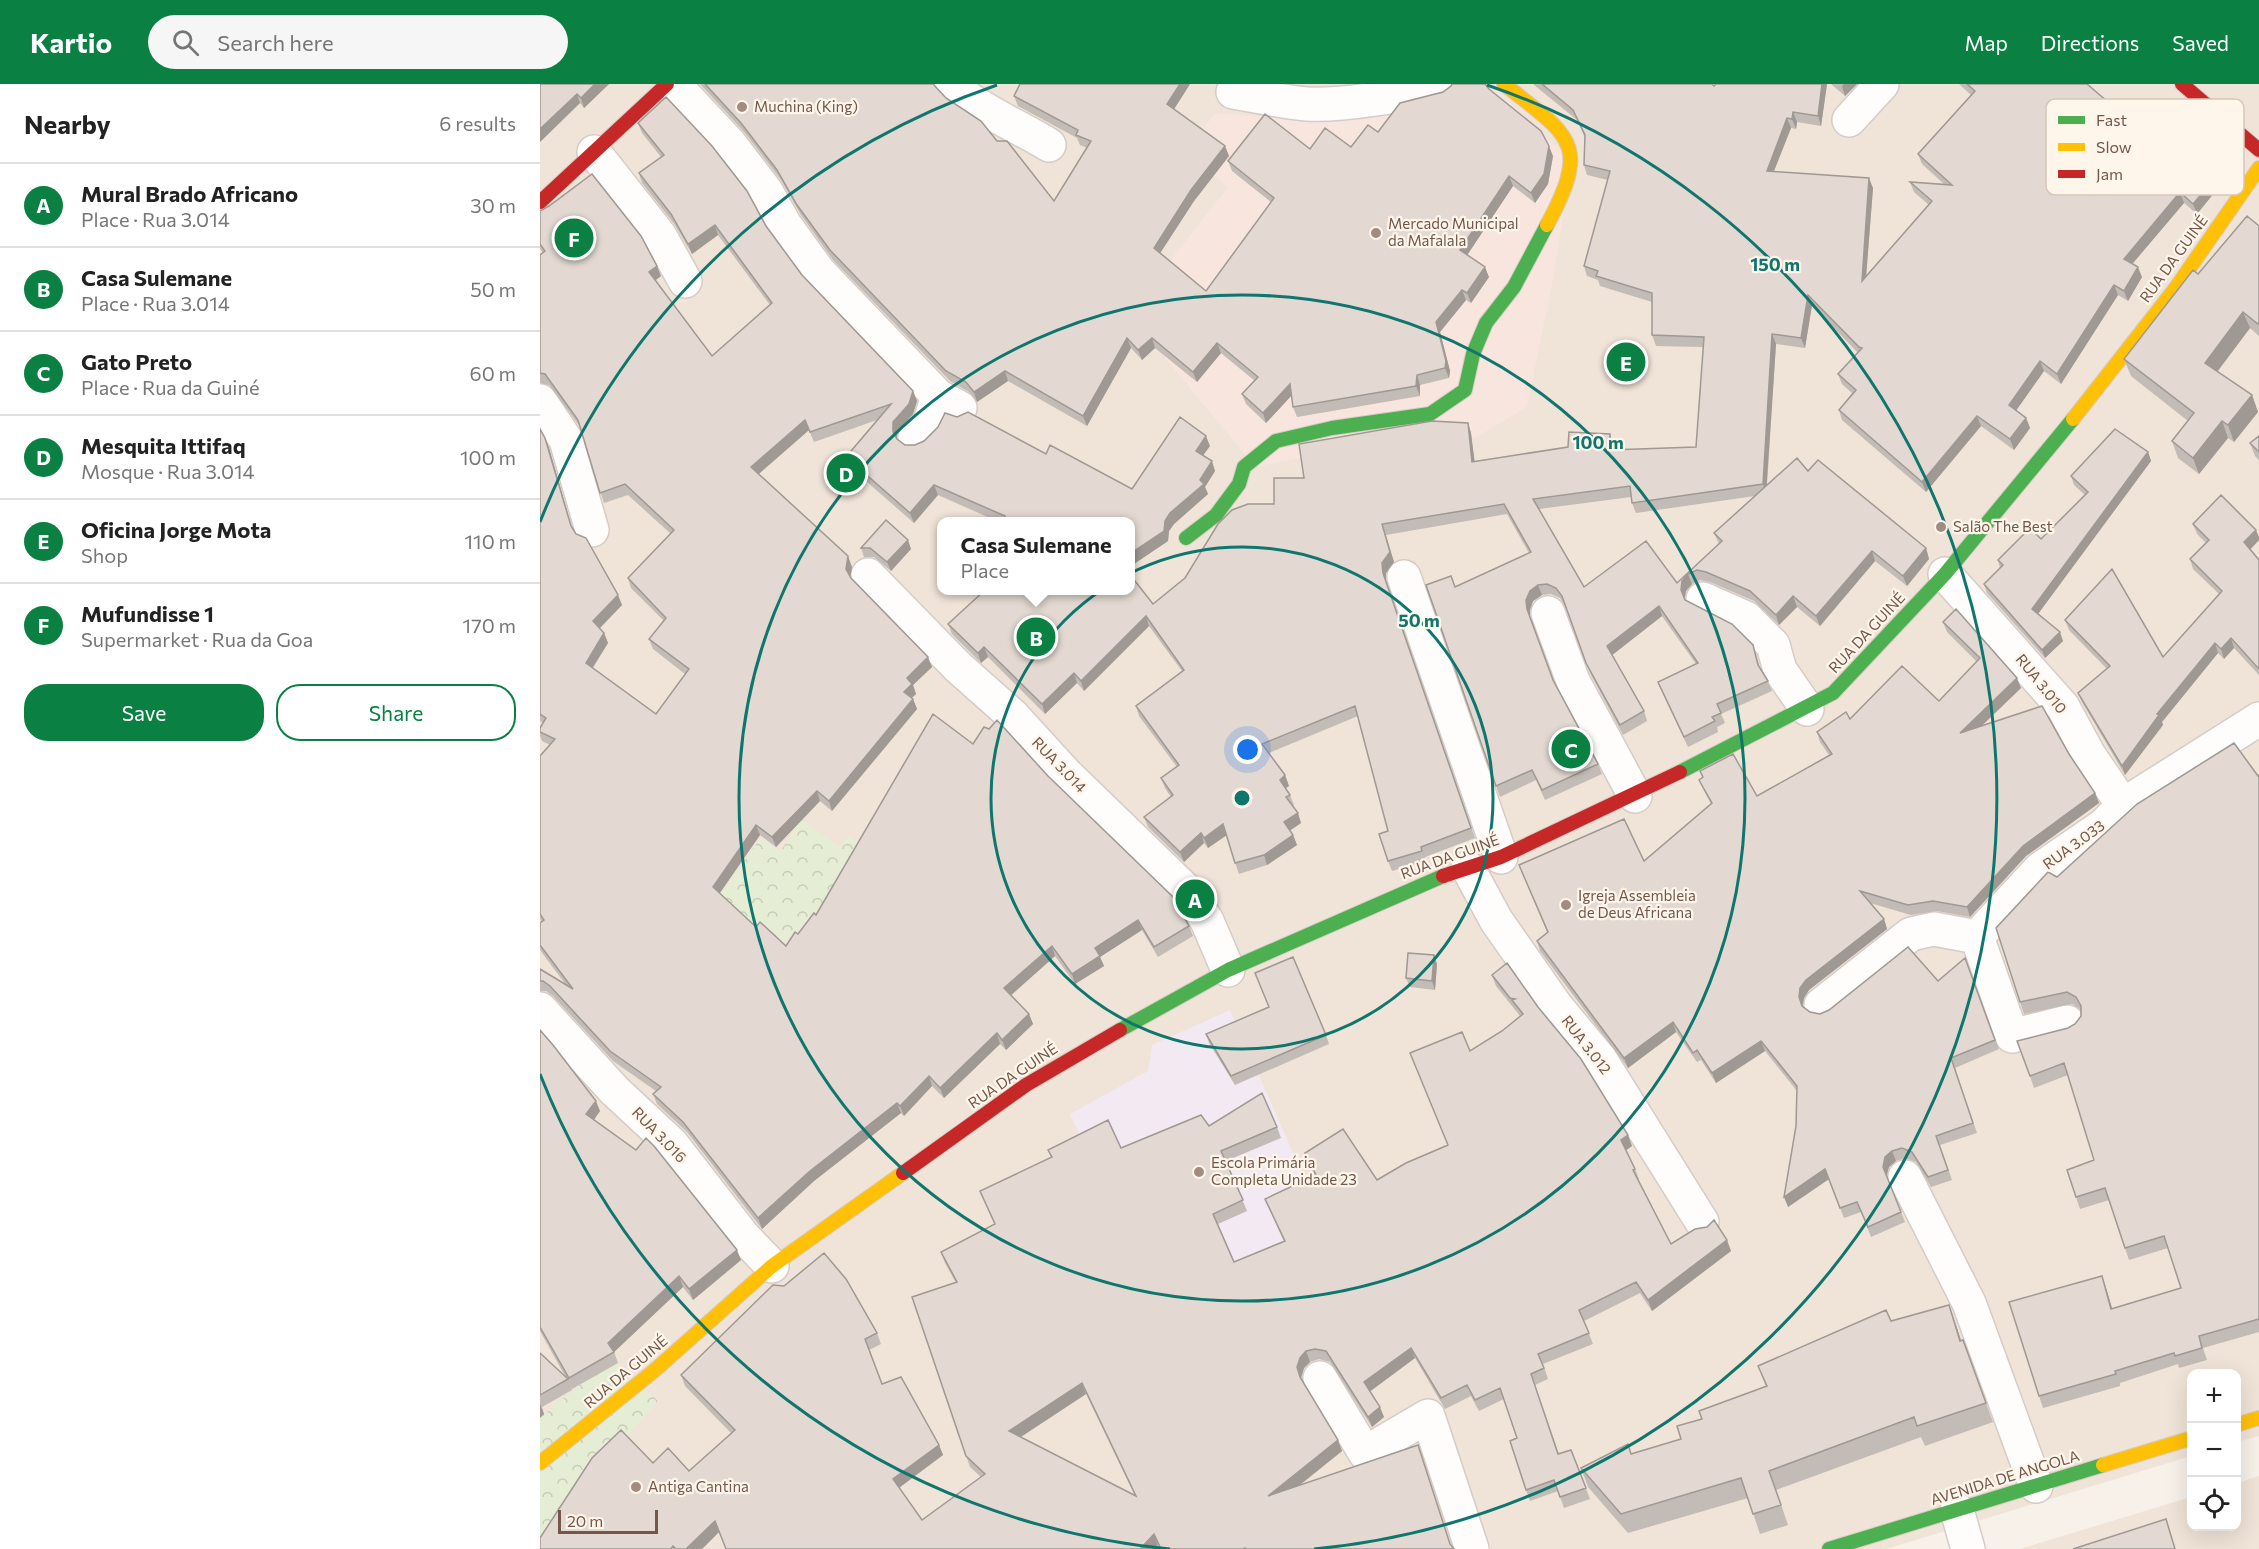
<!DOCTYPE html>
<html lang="en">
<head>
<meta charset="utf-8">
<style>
  body { margin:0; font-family:Commissioner,sans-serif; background:#f6f6f6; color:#222 }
  .controls { position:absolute; right:18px; bottom:18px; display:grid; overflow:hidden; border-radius:12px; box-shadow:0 6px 24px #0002 }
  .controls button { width:54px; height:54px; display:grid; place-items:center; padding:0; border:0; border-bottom:2px solid #e0e0e0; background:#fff; color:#222; font:30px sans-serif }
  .scale { position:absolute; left:18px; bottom:15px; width:100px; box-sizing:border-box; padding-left:6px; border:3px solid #75564a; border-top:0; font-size:16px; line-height:21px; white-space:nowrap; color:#75564a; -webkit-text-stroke:4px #fff6eb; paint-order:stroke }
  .you { position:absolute; left:708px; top:666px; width:21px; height:21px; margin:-15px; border:4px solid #fff; border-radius:50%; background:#1a73e8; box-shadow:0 0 0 9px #1a73e833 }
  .badge { display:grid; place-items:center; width:39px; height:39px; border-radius:50%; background:#0b8043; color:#fff; font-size:20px; font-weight:700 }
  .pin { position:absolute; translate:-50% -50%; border:3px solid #fff; box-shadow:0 2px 6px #0006 }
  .popup { position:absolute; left:397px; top:433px; width:198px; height:78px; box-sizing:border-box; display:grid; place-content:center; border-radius:12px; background:#fff; filter:drop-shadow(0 2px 4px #0005); font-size:20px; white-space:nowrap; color:#767676 }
  .popup b { font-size:22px; color:#222 }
  .popup::after { content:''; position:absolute; left:50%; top:100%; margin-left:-12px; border:12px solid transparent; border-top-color:#fff }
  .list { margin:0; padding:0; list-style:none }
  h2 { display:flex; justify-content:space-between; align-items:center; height:78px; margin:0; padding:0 24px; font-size:26px }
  h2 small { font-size:20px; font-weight:400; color:#767676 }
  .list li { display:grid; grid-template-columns:39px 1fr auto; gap:18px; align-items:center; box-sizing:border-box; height:84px; padding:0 24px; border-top:2px solid #e0e0e0 }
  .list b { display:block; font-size:22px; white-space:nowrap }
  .list p { margin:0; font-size:20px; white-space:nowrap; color:#767676 }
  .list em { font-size:20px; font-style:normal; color:#767676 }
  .actions { display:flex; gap:12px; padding:18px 24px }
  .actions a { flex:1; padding:14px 0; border:2px solid #0b8043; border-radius:24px; text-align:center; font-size:21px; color:#0b8043 }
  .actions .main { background:#0b8043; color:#fff }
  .icon { flex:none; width:33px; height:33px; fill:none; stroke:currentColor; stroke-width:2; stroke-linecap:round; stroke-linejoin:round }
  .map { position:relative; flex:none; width:1719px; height:1465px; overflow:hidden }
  header { display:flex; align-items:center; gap:36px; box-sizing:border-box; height:84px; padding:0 30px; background:#0b8043; color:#fff }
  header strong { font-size:28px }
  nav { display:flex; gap:33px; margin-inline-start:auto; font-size:21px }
  .search { width:420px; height:54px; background:#f6f6f6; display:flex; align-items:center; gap:15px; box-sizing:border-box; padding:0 21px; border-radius:33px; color:#767676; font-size:22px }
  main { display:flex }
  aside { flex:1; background:#fff }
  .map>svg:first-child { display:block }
  .residential { fill:#f0e3d7; fill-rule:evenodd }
  .commercial { fill:#f7e5de }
  .education { fill:#f2e9f2 }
  .park { fill:url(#park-crowns) }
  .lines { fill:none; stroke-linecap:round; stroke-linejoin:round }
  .street-casing { stroke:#d6ccc7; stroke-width:36 }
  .fast-casing { stroke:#d6ccc6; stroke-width:16 }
  .slow-casing { stroke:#d6ccc6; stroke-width:16 }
  .jam-casing { stroke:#d6ccc6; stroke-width:16 }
  .street { stroke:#fefdfc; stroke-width:33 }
  .fast { stroke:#4caf50; stroke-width:14 }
  .slow { stroke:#ffc107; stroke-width:14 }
  .jam { stroke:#c62828; stroke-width:14 }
  .wall { fill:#c3bbb5; fill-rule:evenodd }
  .shaded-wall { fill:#9f9893 }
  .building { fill:#e3d9d2; stroke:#9f9893; stroke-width:1.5; fill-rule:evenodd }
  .ring { fill:none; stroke:#0f766e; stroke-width:3 }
  .poi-dot { fill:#a28c82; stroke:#fff6eb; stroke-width:2 }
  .labels { text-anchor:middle; stroke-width:4.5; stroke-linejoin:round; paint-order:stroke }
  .poi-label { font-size:15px; fill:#75564a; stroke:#fff6eb; text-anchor:start }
  .street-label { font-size:15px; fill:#75564a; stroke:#fff6eb }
  .key { fill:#fff6eb; stroke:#d6c6bb; stroke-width:1.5 }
  .key-label { font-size:16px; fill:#75564a }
  .centre { fill:#0f766e; stroke:#fff6eb; stroke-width:3 }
  .ring-label { font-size:18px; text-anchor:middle; font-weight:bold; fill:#0f766e; stroke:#fff6eb; stroke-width:4.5; stroke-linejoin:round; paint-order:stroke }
</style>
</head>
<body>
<header>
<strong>Kartio</strong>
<div class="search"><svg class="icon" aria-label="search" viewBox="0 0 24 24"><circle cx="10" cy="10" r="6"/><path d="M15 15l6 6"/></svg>Search here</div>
<nav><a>Map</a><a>Directions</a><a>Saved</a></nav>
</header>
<main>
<aside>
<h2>Nearby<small>6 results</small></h2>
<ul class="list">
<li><span class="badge">A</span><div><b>Mural Brado Africano</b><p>Place · Rua 3.014</p></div><em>30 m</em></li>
<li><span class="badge">B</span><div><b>Casa Sulemane</b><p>Place · Rua 3.014</p></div><em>50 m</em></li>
<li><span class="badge">C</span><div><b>Gato Preto</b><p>Place · Rua da Guiné</p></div><em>60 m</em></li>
<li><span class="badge">D</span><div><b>Mesquita Ittifaq</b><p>Mosque · Rua 3.014</p></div><em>100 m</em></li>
<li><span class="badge">E</span><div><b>Oficina Jorge Mota</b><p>Shop</p></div><em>110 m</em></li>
<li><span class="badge">F</span><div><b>Mufundisse 1</b><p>Supermarket · Rua da Goa</p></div><em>170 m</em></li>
</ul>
<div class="actions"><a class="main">Save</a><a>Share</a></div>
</aside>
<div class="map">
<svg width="1719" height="1465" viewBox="0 0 1719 1465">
  <defs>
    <pattern id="park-crowns" width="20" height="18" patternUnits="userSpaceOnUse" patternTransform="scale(1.5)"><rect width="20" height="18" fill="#e5edd5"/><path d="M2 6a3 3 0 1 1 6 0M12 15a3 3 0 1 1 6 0" fill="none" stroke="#c8cdb8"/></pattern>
  </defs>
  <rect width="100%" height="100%" fill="#f7f1ea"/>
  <path class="residential" d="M0,0H1719V1352L1697,1358L1696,1290H1652L1651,1372L1346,1465H0ZM402,438H590V506H402Z
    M1719,1392V1465H1480L1651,1413L1652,1442H1696L1697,1399Z"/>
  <path class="commercial" d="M908,0H950L1032,77L1013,196L987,323L937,353L837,359L715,383L625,274L629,238L602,212L688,103L646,68L675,29L720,32L823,12Z"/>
  <path class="education" d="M690,926L781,1132L783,1154L614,1221L530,1030L608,987L612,961Z"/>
  <path class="park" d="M261,735L299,762L309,752L325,761L265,856L254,850L244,860L176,816L221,754L241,767Z
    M78,1279L118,1317L0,1454V1334L38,1302Z"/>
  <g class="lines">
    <g class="street-casing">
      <path id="street" d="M134,0L190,60L226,107L245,141L279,188L398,312L420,324
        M410,0C439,26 476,41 509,61
        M693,8C717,12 742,18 767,20C797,22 872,12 900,0
        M1309,36L1342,0
        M54,68L120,152L145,197
        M0,317L26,356L52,446
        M375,353L389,340L398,312
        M1405,490L1523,623L1549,671L1583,721
        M328,491L418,583L472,631L525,689L650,810L667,837L688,886
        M864,493L961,773
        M1163,515L1206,534L1233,561L1240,586L1267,625
        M1008,529L1033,597L1095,712
        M928,784L956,836L1016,922L1060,975L1162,1138
        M1281,921L1371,850L1394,845L1437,853
        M0,925L75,1007L132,1060L204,1153L232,1182
        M1527,938L1472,952L1437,853L1500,785L1564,741L1583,721L1719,635
        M1365,1093L1429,1219L1496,1402
        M780,1294L825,1369L888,1332L932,1465
        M1417,1426L1428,1465"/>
    </g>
    <g class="fast-casing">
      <path id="fast" d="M646,454L676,431L699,400L704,383L736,357L792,344L890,330L925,306L933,270L946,239L974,203L1007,141
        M1140,688L1293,609L1405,490L1533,335
        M580,946L688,886L903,792
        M1289,1465L1563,1381"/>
    </g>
    <g class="slow-casing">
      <path id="slow" d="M964,0C1029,52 1052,58 1007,141
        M1533,335L1635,205L1719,84
        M1696,1341L1719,1334
        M0,1379L115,1286L232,1182L363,1089
        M1563,1381L1652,1354"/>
    </g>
    <g class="jam-casing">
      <path id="jam" d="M1642,0L1719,66
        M0,118L127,0
        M903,792L961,773L1140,688
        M363,1089L486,1001L580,946"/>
    </g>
    <use href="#street" class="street"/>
    <use href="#fast" class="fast"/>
    <use href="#slow" class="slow"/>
    <use href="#jam" class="jam"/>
  </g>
  <path class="wall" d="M0,0H69L44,24L40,19L0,58Z
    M160,0H393L406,14L457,57L514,117L547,64L540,61L537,54L478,22L474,12L480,0H650L634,25L685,62L689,72L654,117L620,169L666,207L731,118L692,87L688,77L770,65L811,63L838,48L949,5L1013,72L1008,100L995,119L973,102L927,171L949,193L931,219L926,216L900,248L910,287L909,294L880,301V312L757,333L753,323L751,312L726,339L706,320L702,310L715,297L681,269L657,298L615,264L602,276L591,264L547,342L468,297L437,318L429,308L410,297L293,176L261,131L241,96L205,49Z
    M993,0H1172L1174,2L1287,0L1281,42L1257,38L1256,45L1251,44L1234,87L1333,104L1326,192L1389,121L1374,108L1370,98L1404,100L1382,80L1378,70L1431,11L1419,0H1547L1647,86L1680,88L1683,98L1657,130L1644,119L1592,180L1602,193L1588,217L1578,211L1521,300L1504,287L1476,326L1486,334L1490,344L1474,366L1441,342L1386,408L1302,336L1299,326L1312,309L1302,300L1298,290L1318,269L1272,221L1265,264L1236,260L1227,401L1268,387L1386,464L1389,475L1367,502L1335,477L1280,542L1257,523L1239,541L1214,517L1170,498L1160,496L1152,500L1146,507L1145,516L1213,561L1220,584L1228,597L1232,607L1181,630L1185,639L1177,643L1178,648L1148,663L1122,608L1118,598L1156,580L1122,532L1072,571L1104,627L1107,637L1083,651L1050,589L1025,522L1020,514L1011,510L1002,511L993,517L990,526V535L1013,596L1058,680L1062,690L1005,716L996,696L960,713L886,501L915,503L989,469L967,430L846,451L854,478L846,489V499L935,754L885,773L886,777L852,787L848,777V747L818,632L729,669L745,691L749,702L746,704L750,711L754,721L752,722L761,739L750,746L753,751L757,761L727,781L699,790L686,751L668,764L664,759L644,778L608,743L604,733L631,713L625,704L621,694L637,683L599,632L596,622L642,587L609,542L544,607L537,599L505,630L448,573L441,579L412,550L408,540L613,520L734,420L764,394L928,339L931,349L934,377L1028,363L1070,350L1073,360V366L1156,363L1163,263L1116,262L1112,251V218L1060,202L1058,196L1047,192L1044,182L1068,96L1047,91L1044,81L1045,54L1037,36ZM1215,412L1174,449L1179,460L1137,499L1044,503L999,425L1091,413L1092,419L1096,429Z
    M1291,0H1317L1305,12Z
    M98,39L226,142L262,191L373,307L377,317L373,330L357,348V355L365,361L506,370L592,405L670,362L663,371L675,387L665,403L668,410L634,440L629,447L628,457L591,482V438H459L398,411L374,439L310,383L306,373L337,336L274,358L269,346L219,390L312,483L310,493L392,583L373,601L376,610L372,614L373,615L377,625L292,727L280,717L236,763L220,751L180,809L216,843L246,862L258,850L433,660L508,692L649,842L653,852L618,873L602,846L560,873L564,882L535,900L515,872L471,911L489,930L493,940L466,966L460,960L404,1014L392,1002L364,1032L361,1029L274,1097L222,1145L147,1048L117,1020L113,1010L116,1007L73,977L13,912L6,907H0V885L26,901L0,866V839L2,838L0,835V672L10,661L2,657L0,652V644L3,639L0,637V345L5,354L9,364L32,444L82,521L60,544L64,549L68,559L53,584L116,630L145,590L113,565L109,555L124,537L91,504L88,494L131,450L88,411L64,419L41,344L9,301L0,299V171L3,169L0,165V127L121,192L116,196L172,272L230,221L178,151L152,170L135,141L102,99L99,89L121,73L102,49Z
    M1719,142V252L1710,244L1677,288L1712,311L1718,328L1694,358L1688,354L1659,390L1638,374L1632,357L1648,337L1591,292L1584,275L1658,190Z
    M1719,352V376L1715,372L1710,359Z
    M1608,368L1611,377L1498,530L1523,557L1505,574L1447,509L1444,500L1460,484L1458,476L1501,455L1545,411L1534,401L1531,392Z
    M1653,440L1719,453V456L1710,465L1719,476V591L1694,564L1684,575L1678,569L1622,638L1623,641L1585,691L1542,618L1538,609L1567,585L1529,546L1525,536L1623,573L1679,510L1653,485L1650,475L1666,459L1657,450Z
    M321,464L371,465L351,487L334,473H324Z
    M1403,538L1481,604L1441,642L1529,670L1555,709L1559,719L1486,772L1430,833L1397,827L1371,831L1330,819L1344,835L1347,845L1269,906L1264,914L1263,922L1270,928L1280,930L1398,897L1425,874L1459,965L1415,984L1437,1049L1400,1061L1412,1096L1391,1103L1376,1078L1365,1074L1356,1077L1349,1083L1347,1092L1365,1138L1331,1153L1321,1128L1304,1134L1289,1095L1248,1123L1256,1042L1257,1007L1225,967L1176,999L1161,976L1157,978L1136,948L1088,984L1000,867L997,857L1007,848L979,781L1104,777L1171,720L1163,705L1159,696L1163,694L1160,687L1217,712L1289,671L1280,658L1277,648L1310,635L1399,617L1437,578L1407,548Z
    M1719,691V1248L1663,1264L1667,1276L1639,1284L1638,1280L1580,1299V1302L1503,1324L1499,1312L1566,1204L1572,1225L1641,1204L1628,1164L1589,1176L1569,1116L1540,1125L1536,1113L1554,1076L1528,991L1494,1004L1490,992L1528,944L1535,940L1541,932L1540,925L1532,920L1484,930L1480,918L1517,793Z
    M967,879L1092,1062L1086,1066L1095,1085L1099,1095L1098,1096L1131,1160L1191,1167L1112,1227L1100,1209L1044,1237L1053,1260L1003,1280L1008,1295L995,1301L1019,1370L1031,1366L1050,1415L1024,1424L1018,1407L990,1417L986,1406L977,1354L964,1315L939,1327L931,1312L905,1325L875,1274L830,1307L844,1333L832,1343L790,1278L779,1275L770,1278L764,1284L761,1294L802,1367L759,1402L911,1461L914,1465H620L618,1461L179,1448L162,1465H0L113,1379L149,1387L192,1350L145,1302L141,1291L337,1249L341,1260L329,1266L342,1300L399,1361L403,1371L359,1404L382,1436L441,1393L430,1383L372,1213L416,1199L405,1179L401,1168L455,1140L440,1107L511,1074L508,1066L581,1064L669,1042L737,1043L741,1054L686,1077L707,1127L678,1140L694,1178L744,1158L725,1115L775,1092L769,1079L765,1069L837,1096L908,1061L870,969L930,967L962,947L980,932L956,902L952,891ZM546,1310L595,1412L481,1353Z
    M897,880L895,906L870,903L866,894Z
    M715,889L786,951L789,960L695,1001L669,959L666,950L729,923Z
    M0,946L60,1027L54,1036L201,1176L153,1216L143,1203L74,1268L78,1279L32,1305L31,1302L32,1306L2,1323L4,1330L0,1334V1269L25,1292L0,1247Z
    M1351,1237L1416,1241L1421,1256H1423L1453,1338L1385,1362L1381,1353L1236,1406L1248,1441L1220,1450L1208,1414L1088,1449L1048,1403L1041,1384L1141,1355L1162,1335L1226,1303L1218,1282Z"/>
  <path class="shaded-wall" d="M55,0H69L44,24L41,14Z
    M640,0H650L631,30L627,20Z
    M1282,0H1287L1281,42L1278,32Z
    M1304,0H1317L1305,12L1302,2Z
    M37,10L40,19L0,58V45Z
    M1253,28L1257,38L1256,45L1252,35Z
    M1247,34L1251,44L1230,97L1227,87Z
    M685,62L689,72L654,117L617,174L614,164L651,106Z
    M1009,62L1013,72L1008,100L995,119L991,109Z
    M1680,88L1683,98L1657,130L1653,120Z
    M969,92L973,102L924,176L920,166Z
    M1329,94L1333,104L1325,207L1322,197Z
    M1640,108L1644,119L1588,185L1584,175Z
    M175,141L178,151L152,170L148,160Z
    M117,182L121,192L113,198L109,188Z
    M945,183L949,193L931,219L927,209Z
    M1598,183L1602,193L1588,217L1584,207Z
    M1574,201L1578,211L1521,300L1517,290Z
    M922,206L926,216L900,248L910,287L909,294L905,284L896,238Z
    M1268,211L1272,221L1265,264L1261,254Z
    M1703,228L1710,244L1671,296L1665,279Z
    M1232,250L1236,260L1226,410L1223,400Z
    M587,254L591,264L547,342L543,332Z
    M612,254L615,264L602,276L598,266Z
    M677,259L681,269L657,298L653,288Z
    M1500,277L1504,287L1473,331L1469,321Z
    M465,287L468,297L437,318L434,308Z
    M877,291L880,301V312L876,302Z
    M750,300L753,310L726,339L723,329Z
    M373,307L377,317L373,330L357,348V358L353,348V338Z
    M1712,311L1718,328L1694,358L1688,341Z
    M1437,332L1441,342L1386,408L1382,398Z
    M1486,334L1490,344L1474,366L1470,355Z
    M265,336L269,346L215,393L211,383Z
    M1682,337L1688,354L1659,390L1653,374Z
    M928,339L931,349L936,388L932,378Z
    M1070,350L1073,360V376L1069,366Z
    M666,352L670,362L659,377L656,367Z
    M5,354L9,364L34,452L31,442Z
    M1608,368L1611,377L1495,534L1492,525Z
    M672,377L675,387L665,403L668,410L634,440L629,447L628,457L591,482V469L630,429L660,396Z
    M394,401L398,411L374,439L370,429Z
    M842,440L854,478L846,489V499L935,754L843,489Z
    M1716,446L1719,453V456L1708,468L1704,458Z
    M368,456L371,465L351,487L347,478Z
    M1386,464L1389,475L1367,502L1363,492Z
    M1332,467L1335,477L1280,542L1276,532Z
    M308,472L312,483L310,495L306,485Z
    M1148,490L1152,500L1146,507L1144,516L1141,506L1142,497Z
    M998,501L1002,511L993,517L990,526V535L987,525L986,516L990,507Z
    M78,511L82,521L57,547L53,537Z
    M1253,512L1257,523L1239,541L1236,531Z
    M1119,522L1122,532L1071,572L1067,562Z
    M606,532L609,542L544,607L541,597Z
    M1520,548L1523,557L1505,574L1502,566Z
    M64,549L68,559L49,589L46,579Z
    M1691,554L1694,564L1684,575L1681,565Z
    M1675,559L1678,569L1622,638L1623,641L1585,691L1582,682L1617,630Z
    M444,563L448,573L441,579L438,569Z
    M388,573L392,583L373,601L376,610L367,618L364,608L367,594Z
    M534,589L537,599L505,630L502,620Z
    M1477,594L1481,604L1424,659L1420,649Z
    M373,615L377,625L292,727L289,717Z
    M745,691L749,702L743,706L740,696Z
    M277,707L280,717L236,763L232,753Z
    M1555,709L1559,719L1486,772L1430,833L1427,823L1483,762Z
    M758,729L761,739L748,748L744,738Z
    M683,740L687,751L668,764L664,754Z
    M216,741L220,751L177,813L173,803Z
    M661,749L664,759L644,778L640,768Z
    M753,751L757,761L727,781L724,771Z
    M1344,835L1347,845L1269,906L1264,914L1262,923L1259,913L1260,904L1266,896Z
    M598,836L602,846L560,873L564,882L535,900L532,890L555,864Z
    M512,862L515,872L468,914L464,904Z
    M894,871L897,880L895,906L892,897Z
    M489,930L493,940L466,966L462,956Z
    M1133,938L1136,948L1088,984L1084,974Z
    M457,949L460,960L404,1014L400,1004Z
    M1221,957L1225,967L1176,999L1172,989Z
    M389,992L392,1002L364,1032L360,1022Z
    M56,1017L60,1027L50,1041L46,1030Z
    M357,1019L361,1029L274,1097L222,1145L218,1134L270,1087Z
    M1088,1051L1092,1062L1085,1067L1081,1056Z
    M1352,1067L1356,1077L1349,1083L1346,1093L1343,1083L1345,1073Z
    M1285,1085L1289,1095L1248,1123L1244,1113Z
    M1187,1156L1191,1167L1112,1227L1108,1216Z
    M197,1166L201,1176L153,1216L149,1205Z
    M139,1192L143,1203L72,1270L68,1259Z
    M1562,1192L1566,1204L1576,1237L1571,1225Z
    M1409,1221L1416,1241L1427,1276L1420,1257Z
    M871,1264L875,1274L828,1309L824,1298Z
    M766,1267L770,1278L764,1284L761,1294L764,1304L757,1283L760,1274Z
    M542,1299L546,1310L473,1358L469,1347Z
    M0,1320L4,1330L0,1334Z
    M840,1323L844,1333L832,1343L828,1333Z
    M798,1356L802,1367L732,1423L728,1412Z
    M399,1361L403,1371L356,1406L353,1395Z
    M175,1437L179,1448L162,1465H146Z
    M614,1450L618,1461L614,1465H600Z"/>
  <path class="building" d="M0,0H55L41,14L37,10L0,45Z
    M165,0H393L406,14L441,37L457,57H467L514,117L551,57L536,51L538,46L474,12L480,0H640L627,20L685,62L651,106L614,164L666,207L734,114L688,77L725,30L770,65L785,44L811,63L828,41L838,48L860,19L903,8L911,2L912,0H945L949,5L1001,47L1009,62L1004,90L991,109L969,92L920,166L945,183L927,209L922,206L896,238L906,277L905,284L877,291L876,302L753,323L750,300L723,329L702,310L718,293L677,259L653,288L612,254L598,266L587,254L543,332L465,287L434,308L426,298L406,287L290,166L257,121L237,86L201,39Z
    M1002,0H1172L1174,2L1176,0H1282L1278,32L1253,28L1252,35L1247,34L1227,87L1329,94L1322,197L1392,117L1370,98L1412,101L1378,70L1435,7L1427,0H1547L1647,86L1659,71L1680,88L1653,120L1640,108L1584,175L1598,183L1584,207L1574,201L1517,290L1500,277L1469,321L1486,334L1470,355L1437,332L1382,398L1299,326L1316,306L1298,290L1322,264L1319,263L1268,211L1261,254L1232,250L1223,400L1092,419L1090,402L993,415L1044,503L1106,457L1137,499L1182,457L1174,449L1257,374L1268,387L1278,376L1386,464L1363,492L1332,467L1276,532L1253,512L1236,531L1210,507L1166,488L1157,486L1148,490L1142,497L1141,506L1145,516L1192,540L1213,561L1218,581L1228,597L1177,620L1181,629L1172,633L1175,637L1144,653L1118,598L1158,579L1119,522L1067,562L1104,627L1080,641L1046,579L1022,512L1016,504L1007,500L998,501L990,507L986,516L987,525L1013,596L1058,680L1002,706L992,686L956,702L886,501L911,492L915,503L991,468L964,420L842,440L850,468L842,479L843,489L931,744L881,763L882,767L848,777L839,750L848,747L815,622L722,660L745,691L740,696L750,711L746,713L758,729L744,738L753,751L724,771L695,779L683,740L664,754L661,749L640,768L604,733L633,711L621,694L639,681L596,622L644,586L606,532L541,597L534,589L502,620L444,563L438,569L408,540L444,507H591V492L613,520L645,494L678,440L692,426L708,420H734V394H764L759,360L892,337L928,339L932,378L1028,363L1029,348L1070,350L1069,366L1156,363L1164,253L1112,251V209L1056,192L1058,187L1044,182L1070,87L1044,81L1045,51L1033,26Z
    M126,13L172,62L207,107L226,142L262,191L373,307L369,320L353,338V348L357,355L365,361H375L384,357L398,343L405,329L417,333L428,328L506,370L510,361L592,405L640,333L666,352L656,367L672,377L660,396L664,400L630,429L625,437L624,447L591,469V438H463L465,432L394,401L370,429L306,373L351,320L270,348L265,336L211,383L308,472L306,485L311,494L388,573L367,594L372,600L364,608L373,615L289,717L277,707L232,753L216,741L173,803L216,843L220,838L246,862L255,848L258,850L274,829L276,831L393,630L433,660L444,643L449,645L457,636L508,692L632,812L649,842L614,863L598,836L555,864L560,872L532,890L512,862L464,904L489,930L462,956L457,949L400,1004L389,992L360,1022L357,1019L270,1087L218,1134L143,1038L113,1010L121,1003L70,967L10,902L3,897H0V885L33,905L0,861V839L4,836L0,830V672L15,655L0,648V644L6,634L0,630V345L5,354L31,442L36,450L46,454L78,511L53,537L64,549L46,579L116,630L149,585L109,555L126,534L88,494L134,446L85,400L60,409L38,336L5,290L0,289V171L5,167L0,160V127L9,122L52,90L101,152L117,182L109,188L172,272L232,219L175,141L148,160L131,130L99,89L124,71L98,39Z
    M1707,132L1719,142V238L1718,240L1703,228L1665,279L1712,311L1688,341L1682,337L1653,374L1632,357L1654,329L1584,275L1653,186L1658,190Z
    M1575,345L1608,368L1492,525L1520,548L1502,566L1444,500L1463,481L1458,476L1490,444L1501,455L1548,408L1531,392Z
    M1719,352V368L1710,359Z
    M1681,411L1716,446L1704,458L1719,476V585L1691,554L1681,565L1675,559L1617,630L1619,631L1582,682L1538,609L1570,582L1525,536L1572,485L1623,573L1682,507L1650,475L1669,456L1653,440Z
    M346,436L368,456L347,478L330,464H321Z
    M1416,525L1477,594L1420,649L1502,622L1529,670L1555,709L1483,762L1427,823L1393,817L1368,821L1320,807L1344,835L1266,896L1260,904L1259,913L1262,922L1270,928L1280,930L1289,926L1368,863L1398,897L1425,874L1455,956L1411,974L1433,1039L1396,1052L1408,1086L1388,1093L1372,1068L1362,1064L1352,1067L1345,1073L1343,1083L1361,1128L1328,1143L1317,1118L1300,1124L1285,1085L1244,1113L1256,1042L1257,1002L1221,957L1172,989L1157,966L1153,969L1133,938L1084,974L997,857L1008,848L979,781L1084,735L1104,777L1172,719L1159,696L1163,693L1160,687L1193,670L1217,712L1292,670L1277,648L1306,628L1310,635L1362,582L1399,617L1440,574L1403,538Z
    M1694,659L1718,692L1719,691V1235L1659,1252L1662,1264L1635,1272L1634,1269L1575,1287L1576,1290L1499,1312L1469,1218L1562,1192L1571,1225L1641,1204L1624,1152L1585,1164L1565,1104L1536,1113L1527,1086L1554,1076L1524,979L1490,992L1477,957L1528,944L1535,940L1541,932V922L1536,913L1527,908L1480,918L1456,844L1508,788L1517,793L1597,720Z
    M868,869L894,871L892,897L866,894Z
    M753,873L786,951L691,992L666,950L729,923L715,889Z
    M967,879L998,923L1041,975L1088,1051L1081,1056L1095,1085L1093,1086L1131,1160L1155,1145L1167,1143L1174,1136L1187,1156L1108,1216L1096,1198L1039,1226L1049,1249L998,1270L1004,1284L991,1290L1018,1370L1031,1366L1046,1404L1020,1413L1014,1396L986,1406L970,1357L977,1354L960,1304L935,1316L927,1301L901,1314L871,1264L824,1298L840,1323L828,1333L786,1267L775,1265L766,1267L760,1274L757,1283L760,1293L798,1356L728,1412L878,1361L910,1460L914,1465H706L705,1464L703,1465H621L614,1450L600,1465H186L175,1437L146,1465H136L133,1462L131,1465H0V1454L52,1374L81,1346L113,1379L128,1364L149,1387L195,1346L141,1291L233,1201L244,1202L284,1169L306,1195L337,1249L325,1255L342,1300L361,1293L399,1361L353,1395L382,1436L445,1390L426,1372L372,1213L417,1198L401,1168L455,1140L440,1107L512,1073L508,1066L568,1036L581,1064L661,1031L669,1042L722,1009L737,1043L681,1067L703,1116L673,1130L694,1178L745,1157L725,1115L776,1091L765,1069L803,1045L837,1096L866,1079L908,1061L870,969L922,948L930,967L962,947L983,930L972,916L975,915L970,914L952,891ZM542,1299L596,1412L469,1347Z
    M0,946L13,961L56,1017L46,1030L96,1066L106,1054L114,1062L197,1166L149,1205L139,1192L68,1259L74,1268L29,1294L0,1243Z
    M1409,1221L1420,1257L1423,1256L1446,1319L1377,1342L1374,1333L1229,1387L1241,1421L1213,1430L1201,1394L1081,1430L1041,1384L1088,1360L1091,1370L1141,1355L1137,1342L1162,1335L1159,1327L1227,1302L1218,1282L1346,1226L1351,1237Z
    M0,1269L28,1295L0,1311Z
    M1626,1435L1635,1465H1533Z"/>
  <g class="ring">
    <circle cx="702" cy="714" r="251"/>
    <circle cx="702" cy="714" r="503"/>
    <path d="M630 1465A754 754 0 0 1 0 990M0 438A754 754 0 0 1 457 1M947 1A754 754 0 0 1 774 1465"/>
  </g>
  <g class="poi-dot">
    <circle cx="202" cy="23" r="6"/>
    <circle cx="836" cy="149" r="6"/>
    <circle cx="1401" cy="443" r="6"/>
    <circle cx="1026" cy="821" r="6"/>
    <circle cx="659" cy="1088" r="6"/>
    <circle cx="96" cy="1403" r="6"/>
  </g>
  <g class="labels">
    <g class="poi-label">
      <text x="214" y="28">Muchina (King)</text>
      <text x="848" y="145">Mercado Municipal<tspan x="848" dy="17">da Mafalala</tspan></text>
      <text x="1413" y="448">Salão The Best</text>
      <text x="1038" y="817">Igreja Assembleia<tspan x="1038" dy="17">de Deus Africana</tspan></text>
      <text x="671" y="1084">Escola Primária<tspan x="671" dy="17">Completa Unidade 23</tspan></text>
      <text x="108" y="1408">Antiga Cantina</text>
    </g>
    <g class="street-label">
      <text transform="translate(1634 175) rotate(-54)" y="5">RUA DA GUINÉ</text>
      <text transform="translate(1327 549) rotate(-47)" y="5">RUA DA GUINÉ</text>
      <text transform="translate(1501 600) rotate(51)" y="5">RUA 3.010</text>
      <text transform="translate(519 681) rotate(46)" y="5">RUA 3.014</text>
      <text transform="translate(1534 761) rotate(-36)" y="5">RUA 3.033</text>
      <text transform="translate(910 773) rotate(-20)" y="5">RUA DA GUINÉ</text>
      <text transform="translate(1046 961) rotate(52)" y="5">RUA 3.012</text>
      <text transform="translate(473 992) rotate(-34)" y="5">RUA DA GUINÉ</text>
      <text transform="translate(119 1051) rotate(46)" y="5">RUA 3.016</text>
      <text transform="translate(86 1288) rotate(-40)" y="5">RUA DA GUINÉ</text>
      <text transform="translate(1465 1394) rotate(-17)" y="5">AVENIDA DE ANGOLA</text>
    </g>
  </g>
  <rect x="1506" y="15" width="198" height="96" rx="9" class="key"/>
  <rect x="1518" y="32" width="27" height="8" fill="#4caf50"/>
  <rect x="1518" y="59" width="27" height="8" fill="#ffc107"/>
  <rect x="1518" y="86" width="27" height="8" fill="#c62828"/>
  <g class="key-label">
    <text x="1556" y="42">Fast</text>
    <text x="1556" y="69">Slow</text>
    <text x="1556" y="96">Jam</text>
  </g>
  <circle cx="702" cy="714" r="9" class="centre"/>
  <g class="ring-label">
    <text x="1235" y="187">150 m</text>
    <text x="1058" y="365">100 m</text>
    <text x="879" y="543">50 m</text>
  </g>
</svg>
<div class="controls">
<button>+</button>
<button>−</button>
<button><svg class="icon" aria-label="locate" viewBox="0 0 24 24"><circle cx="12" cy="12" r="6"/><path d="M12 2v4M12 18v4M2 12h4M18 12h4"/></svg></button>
</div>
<div class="scale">20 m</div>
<div class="you"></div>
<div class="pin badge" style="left:655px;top:815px">A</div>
<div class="pin badge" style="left:496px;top:553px">B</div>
<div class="popup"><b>Casa Sulemane</b>Place</div>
<div class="pin badge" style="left:1031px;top:665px">C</div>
<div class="pin badge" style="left:306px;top:389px">D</div>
<div class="pin badge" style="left:1086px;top:278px">E</div>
<div class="pin badge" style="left:34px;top:154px">F</div>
</div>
</main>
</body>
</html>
